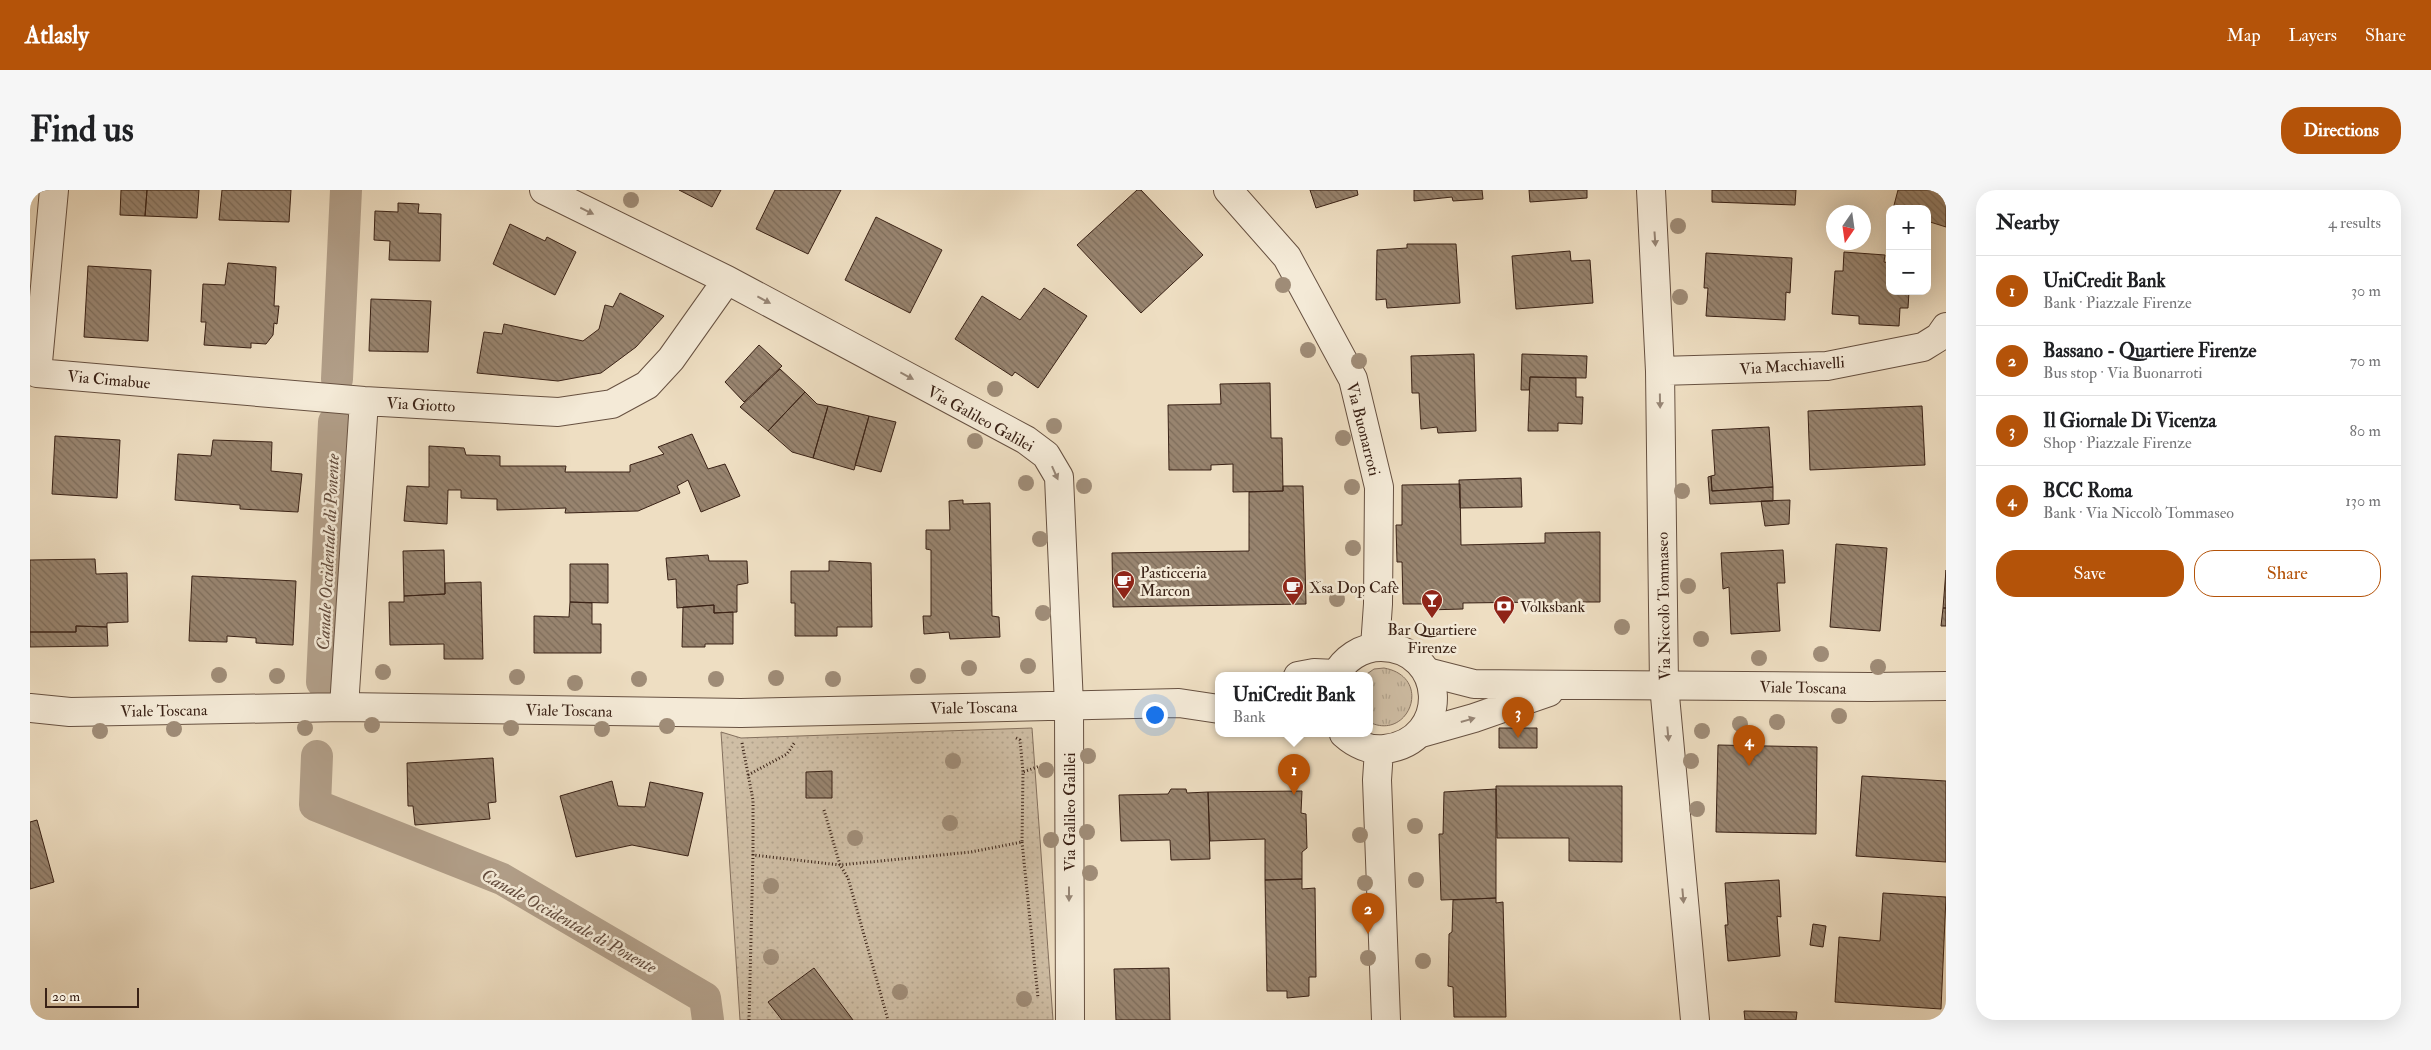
<!DOCTYPE html>
<html lang="en">
<head>
<meta charset="utf-8">
<style>
  body { margin:0; font-family:"IM FELL Double Pica",serif; background:#f6f6f6; color:#202124 }
  .controls { position:absolute; right:15px; top:15px; display:grid; overflow:hidden; border-radius:10px; box-shadow:0 5px 20px #0002 }
  .controls button { width:45px; height:45px; display:grid; place-items:center; padding:0; border:0; border-bottom:1px solid #e0e0e0; background:#fff; color:#202124; font:25px sans-serif }
  .compass { position:absolute; left:1796px; top:15px; width:45px; height:45px; border-radius:50%; background:#fff; box-shadow:0 5px 20px #0002; rotate:193deg }
  .scale { position:absolute; left:15px; bottom:12px; width:94px; box-sizing:border-box; padding-left:5px; border:2px solid #3a2216; border-top:0; font-size:14px; line-height:18px; white-space:nowrap; color:#3a2216; -webkit-text-stroke:4px #f4ead7; paint-order:stroke }
  .you { position:absolute; left:1124px; top:524px; width:18px; height:18px; margin:-12px; border:4px solid #fff; border-radius:50%; background:#1a73e8; box-shadow:0 0 0 8px #1a73e833 }
  .badge { display:grid; place-items:center; width:32px; height:32px; border-radius:50%; background:#b45309; color:#fff; font-size:16px; font-weight:700 }
  .pin { position:absolute; translate:-50% -41px; filter:drop-shadow(0 1px 2px #0008) }
  .pin::after { content:''; position:absolute; top:26px; width:18px; height:15px; background:inherit; clip-path:polygon(0 0,100% 0,50% 100%) }
  .popup { position:absolute; left:1185px; top:482px; width:158px; height:65px; box-sizing:border-box; display:grid; place-content:center; border-radius:10px; background:#fff; filter:drop-shadow(0 1px 4px #0005); font-size:16px; white-space:nowrap; color:#757577 }
  .popup b { font-size:19px; color:#202124 }
  .popup::after { content:''; position:absolute; left:50%; top:100%; margin-left:-10px; border:10px solid transparent; border-top-color:#fff }
  .list { margin:0; padding:0; list-style:none }
  h2 { display:flex; justify-content:space-between; align-items:center; height:65px; margin:0; padding:0 20px; font-size:21px }
  h2 small { font-size:16px; font-weight:400; color:#757577 }
  .list li { display:grid; grid-template-columns:32px 1fr auto; gap:15px; align-items:center; box-sizing:border-box; height:70px; padding:0 20px; border-top:1px solid #e0e0e0 }
  .list b { display:block; font-size:19px; white-space:nowrap }
  .list p { margin:0; font-size:16px; white-space:nowrap; color:#757577 }
  .list em { font-size:16px; font-style:normal; color:#757577 }
  .actions { display:flex; gap:10px; padding:15px 20px }
  .actions a { flex:1; padding:11px 0; border:1px solid #b45309; border-radius:20px; text-align:center; font-size:18px; color:#b45309 }
  .actions .main { background:#b45309; color:#fff }
  .map { position:relative; flex:none; width:1916px; height:830px; overflow:hidden; border-radius:20px }
  header { display:flex; align-items:center; gap:30px; box-sizing:border-box; height:70px; padding:0 25px; background:#b45309; color:#fff }
  header strong { font-size:24px }
  nav { display:flex; gap:28px; margin-inline-start:auto; font-size:18px }
  .intro { display:flex; align-items:center; justify-content:space-between; box-sizing:border-box; height:120px; padding:0 30px }
  h1 { margin:0; font-size:35px }
  .button { padding:12px 22px; border-radius:20px; background:#b45309; color:#fff; font-size:18px; font-weight:700 }
  main { display:flex; gap:30px; padding:0 30px }
  aside { flex:1; background:#fff; border-radius:20px; box-shadow:0 5px 20px #0002 }
  .map>svg:first-child { display:block }
  .grass { fill:url(#grass-tufts); stroke:#84705e }
  .park { fill:url(#park-dots); stroke:#84705e }
  .lines { fill:none; stroke-linecap:round; stroke-linejoin:round }
  .canal { stroke:#b19e88; stroke-width:32 }
  .building { fill:url(#building-back-hatch); stroke:#3a2216 }
  .minor-casing { stroke:#675141; stroke-width:30 }
  .tertiary-casing { stroke:#675141; stroke-width:30 }
  .path { stroke:#3a2216; stroke-width:3; stroke-dasharray:1 2.5; stroke-linecap:butt }
  .minor { stroke:#f4ead7; stroke-width:28 }
  .tertiary { stroke:#f4ead7; stroke-width:28 }
  .tree { fill:#9f8c77 }
  .oneway { fill:#978676 }
  .labels { text-anchor:middle; stroke-width:5; stroke-linejoin:round; paint-order:stroke }
  .street-label { font-size:16px; fill:#3a2216; stroke:#f4ead7 }
  .poi-label { font-size:16px; fill:#3a2216; stroke:#f4ead7; text-anchor:start }
  .water-label { font-size:18px; font-style:italic; fill:#644d3e; stroke:#f4ead7 }
</style>
</head>
<body>
<header>
<strong>Atlasly</strong>
<nav><a>Map</a><a>Layers</a><a>Share</a></nav>
</header>
<div class="intro"><h1>Find us</h1><a class="button">Directions</a></div>
<main>
<div class="map">
<svg width="1916" height="830" viewBox="0 0 1916 830">
  <defs>
    <pattern id="grass-tufts" width="24" height="20" patternUnits="userSpaceOnUse" patternTransform="scale(1.25)"><rect width="24" height="20" fill="#cfbea5"/><path d="M3 7l-1-3M5 7V3M7 7l1-3M15 17l-1-3M17 17v-4M19 17l1-3" fill="none" stroke="#b2a38d"/></pattern>
    <pattern id="park-dots" width="8" height="8" patternUnits="userSpaceOnUse" patternTransform="scale(1.25)"><rect width="8" height="8" fill="#cfbea5"/><path d="M2 2h.1M6 6h.1" fill="none" stroke="#b2a38d" stroke-width="1.8" stroke-linecap="round"/></pattern>
    <pattern id="building-back-hatch" width="6" height="6" patternUnits="userSpaceOnUse" patternTransform="scale(1.25)"><rect width="6" height="6" fill="#98846f"/><path d="M-1 5l2 2M0 0l6 6M5-1l2 2" fill="none" stroke="#7d6c5a"/></pattern>
  </defs>
  <rect width="100%" height="100%" fill="#eedec2"/>
  <filter id="stains"><feTurbulence type="fractalNoise" baseFrequency=".004" numOctaves="4"/><feColorMatrix values="0 0 0 0 .2 0 0 0 0 .09 0 0 0 0 .02 0 0 0 .5 -.17"/></filter>
  <radialGradient id="worn" r=".72"><stop offset=".6" stop-color="#630" stop-opacity="0"/><stop offset="1" stop-color="#630" stop-opacity=".3"/></radialGradient>
  <path class="grass" d="M1354,478C1404,487 1379,552 1339,532V486H1334L1344,479Z"/>
  <path class="park" d="M1002,538L1023,830H710L691,542L711,548Z"/>
  <g class="lines">
    <path class="canal" d="M307,189L316,0
      M292,492L304,232
      M287,566L285,615L472,689L675,808L678,830"/>
  </g>
  <path class="building" d="M91,0H117L115,26L90,25Z
    M117,0H169L167,28L115,26Z
    M192,0H261L259,32L189,30Z
    M649,0H691L682,17Z
    M745,0H811L778,64L726,39Z
    M1107,0H1111L1173,65L1111,123L1047,55Z
    M1280,0H1327L1328,5L1286,18Z
    M1384,0H1452L1453,9L1423,11L1422,7L1384,11Z
    M1499,0H1557V8L1500,12Z
    M1682,0H1766L1765,15L1682,12Z
    M1868,0H1916V37L1897,31V19H1863Z
    M368,13L389,14L388,23L411,24L410,71L359,70L360,51L344,50L345,21L368,22Z
    M846,27L912,60L880,123L815,90Z
    M480,34L515,51L517,47L546,62L525,105L463,74Z
    M1377,54H1426L1430,113L1357,118L1356,109L1346,110L1347,60L1377,58Z
    M1540,61L1541,71L1560,70L1563,113L1486,119L1482,66Z
    M1814,62L1855,65L1854,72L1860,73V101H1879L1878,118H1870L1869,136L1829,134V126L1802,124L1805,81H1813Z
    M1676,63L1762,68L1760,103L1756,102L1755,130L1676,126L1678,98H1674Z
    M198,73L246,77L244,116H249L247,134L244,133L243,145L236,154L221,153V158L174,155L176,132H171L173,94L195,95Z
    M58,76L121,80L118,151L54,147Z
    M1014,98L1057,126L1008,198L985,182L982,186L925,149L952,106L990,130Z
    M590,103L634,126L606,157L571,183L528,191L447,183L454,142L472,144L474,134L553,151L569,139L575,115L583,117Z
    M341,109L401,111L398,162L339,161Z
    M729,155L752,176L714,212L695,192Z
    M1444,164L1446,241L1408,243L1407,237L1391,239L1389,203H1382L1381,166Z
    M1492,164L1557,166L1556,188L1500,187L1499,200H1491Z
    M750,179L775,202L738,241L710,217Z
    M1500,187L1546,188V207H1553L1552,234L1528,233V241H1498Z
    M1240,193L1241,248H1252L1253,301L1203,302V274L1181,275V280H1139L1138,215L1191,214L1190,194Z
    M775,202L787,214L798,216L783,268L762,262L738,241Z
    M798,216L839,226L824,280L783,268Z
    M1892,216L1895,275L1780,280L1778,221Z
    M839,226L866,232L851,282L825,275Z
    M1739,237L1743,297L1682,301L1681,286L1685,285L1682,240Z
    M662,244L678,279L695,274L710,306L671,322L658,290L647,296L650,303L608,321L535,323L536,318L467,320V309L431,308V300H418L417,334L374,331L377,296L399,297V256L434,258L436,265L470,266V276H536L535,282H600V275L634,264L628,257Z
    M25,246L90,250L87,308L22,304Z
    M183,250L242,252L241,281L272,284L268,322L210,319V315L145,310L148,264L181,266Z
    M1681,286L1682,301L1743,297V311L1680,314L1678,287Z
    M1491,288L1492,317L1430,318L1429,290Z
    M1430,294L1431,355L1515,353V343L1570,342V412H1549V418L1513,419V412L1433,413V419L1396,420L1395,414H1373L1372,372H1367L1366,335H1372V295Z
    M1253,296H1273L1276,414L1083,417L1082,363L1219,361V302L1253,301Z
    M933,310V314L960,313L962,426L969,427L970,447L920,449L919,442L894,444L893,426H901V360L896,359V340H920L919,311Z
    M1760,310L1759,334L1735,336L1731,311Z
    M1806,354L1857,358L1850,441L1800,437Z
    M414,360L415,404L374,406L373,361Z
    M1753,360L1755,393H1747L1750,441L1701,444L1699,397L1693,399L1691,363Z
    M678,365L679,371H717L718,393L707,395V422L684,423V415L647,418L646,389L638,390L636,368Z
    M65,369L66,384L97,383L98,432L77,433V437L46,436V442H0V370Z
    M799,371L841,373L842,437H807V446H765V413H761V381H799Z
    M540,374H578V413L540,412Z
    M1916,380V418H1913Z
    M162,386L266,391L263,455L226,453V448L197,446V452L159,451Z
    M451,392L453,469H414V454L360,455L359,412H374V406L415,404V393Z
    M540,412L562,413V434H571V463H504V426L539,427Z
    M684,415V423L703,422V454H675V457H652L653,417Z
    M1913,418H1916V436H1911Z
    M46,436L77,437L78,456L0,457V442H46Z
    M1469,538H1507V558H1469Z
    M1688,555L1787,557L1786,644L1686,642Z
    M463,568L466,612L458,613L460,629L385,635L383,616H378L377,573Z
    M802,581V608H776V582Z
    M1832,586L1916,591V672L1826,666Z
    M582,591L588,616L615,617L620,592L673,603L658,666L602,655L546,667L530,606Z
    M1466,596H1592V672L1539,671V648H1467Z
    M1141,599H1156L1157,603L1178,602L1180,669L1141,670L1140,650L1091,651L1089,605L1138,604Z
    M1466,599V708L1411,710L1409,644H1413L1414,602Z
    M1272,601L1271,623L1276,624L1277,658L1272,662V689L1235,690V649L1180,651L1178,602Z
    M7,630L24,692L0,699V632Z
    M1272,689V699L1285,698L1286,787H1279V806L1257,808V801H1237L1235,690Z
    M1749,690L1751,727L1747,726L1750,766L1698,771L1695,735H1698L1695,693Z
    M1853,703L1916,707L1911,819L1805,812L1809,747L1850,751Z
    M1466,708V713L1473,712L1476,827H1424L1423,797L1418,796L1419,744L1422,742L1423,710Z
    M1783,734L1796,736L1793,757L1780,755Z
    M784,778L823,830H752L738,812Z
    M1139,778L1140,830H1086L1084,779Z
    M1714,821L1767,822L1766,830H1715Z"/>
  <g class="lines">
    <g class="minor-casing">
      <path id="minor" d="M24,0L7,183L334,211L528,222L582,214L617,195L641,169L697,90
        M514,0L697,90L996,250L1016,265L1029,287L1039,515L1040,830
        M1198,0L1257,67L1323,189L1349,297L1348,414L1345,457
        M1621,0L1630,181L1634,495L1665,830
        M1630,181L1797,176L1893,157L1909,147L1916,137
        M1268,486L1284,483L1306,484
        M1305,486C1314,469 1331,457 1351,457C1417,458 1422,551 1355,559C1340,561 1325,554 1314,544
        M314,517L334,211
        M0,518L40,522L314,517L711,523L1149,513L1189,519
        M1349,560L1347,590L1356,830"/>
    </g>
    <g class="tertiary-casing">
      <path id="tertiary" d="M1397,482L1444,494L1840,497L1916,496
        M1391,543L1444,528L1519,502"/>
    </g>
    <path class="path" d="M986,548L990,550L993,582
      M712,553L723,610V665L810,675L941,662L992,652L993,582L1010,576
      M718,585L757,564L765,552
      M794,620L810,675L818,688L858,830
      M992,652L1008,808
      M719,830L723,665"/>
    <use href="#minor" class="minor"/>
    <use href="#tertiary" class="tertiary"/>
  </g>
  <g class="tree">
    <circle cx="601" cy="10" r="8"/>
    <circle cx="1648" cy="36" r="8"/>
    <circle cx="1253" cy="95" r="8"/>
    <circle cx="1650" cy="107" r="8"/>
    <circle cx="1278" cy="160" r="8"/>
    <circle cx="1329" cy="171" r="8"/>
    <circle cx="965" cy="199" r="8"/>
    <circle cx="1024" cy="236" r="8"/>
    <circle cx="1313" cy="248" r="8"/>
    <circle cx="945" cy="251" r="8"/>
    <circle cx="996" cy="293" r="8"/>
    <circle cx="1054" cy="296" r="8"/>
    <circle cx="1322" cy="297" r="8"/>
    <circle cx="1652" cy="301" r="8"/>
    <circle cx="1010" cy="349" r="8"/>
    <circle cx="1323" cy="358" r="8"/>
    <circle cx="1658" cy="396" r="8"/>
    <circle cx="1307" cy="409" r="8"/>
    <circle cx="1013" cy="423" r="8"/>
    <circle cx="1592" cy="437" r="8"/>
    <circle cx="1671" cy="449" r="8"/>
    <circle cx="1791" cy="464" r="8"/>
    <circle cx="1729" cy="468" r="8"/>
    <circle cx="998" cy="476" r="8"/>
    <circle cx="1848" cy="477" r="8"/>
    <circle cx="939" cy="478" r="8"/>
    <circle cx="353" cy="482" r="8"/>
    <circle cx="189" cy="485" r="8"/>
    <circle cx="247" cy="486" r="8"/>
    <circle cx="888" cy="486" r="8"/>
    <circle cx="487" cy="487" r="8"/>
    <circle cx="746" cy="488" r="8"/>
    <circle cx="609" cy="489" r="8"/>
    <circle cx="686" cy="489" r="8"/>
    <circle cx="803" cy="489" r="8"/>
    <circle cx="545" cy="493" r="8"/>
    <circle cx="1809" cy="526" r="8"/>
    <circle cx="1747" cy="532" r="8"/>
    <circle cx="1710" cy="534" r="8"/>
    <circle cx="342" cy="535" r="8"/>
    <circle cx="637" cy="536" r="8"/>
    <circle cx="275" cy="538" r="8"/>
    <circle cx="481" cy="538" r="8"/>
    <circle cx="144" cy="539" r="8"/>
    <circle cx="572" cy="539" r="8"/>
    <circle cx="70" cy="541" r="8"/>
    <circle cx="1672" cy="541" r="8"/>
    <circle cx="1058" cy="566" r="8"/>
    <circle cx="923" cy="571" r="8"/>
    <circle cx="1661" cy="571" r="8"/>
    <circle cx="1016" cy="580" r="8"/>
    <circle cx="1667" cy="619" r="8"/>
    <circle cx="920" cy="633" r="8"/>
    <circle cx="1385" cy="636" r="8"/>
    <circle cx="1057" cy="642" r="8"/>
    <circle cx="1330" cy="645" r="8"/>
    <circle cx="825" cy="648" r="8"/>
    <circle cx="1021" cy="650" r="8"/>
    <circle cx="1060" cy="683" r="8"/>
    <circle cx="1386" cy="690" r="8"/>
    <circle cx="1335" cy="693" r="8"/>
    <circle cx="741" cy="696" r="8"/>
    <circle cx="741" cy="767" r="8"/>
    <circle cx="1338" cy="768" r="8"/>
    <circle cx="1393" cy="771" r="8"/>
    <circle cx="870" cy="802" r="8"/>
    <circle cx="994" cy="809" r="8"/>
  </g>
  <defs><path id="oneway-solid" d="M-6-.8H1V-3.2L6.5 0L1 3.2V.8H-6Z" transform="scale(1.25)"/></defs>
  <g class="oneway">
    <use href="#oneway-solid" transform="translate(557 21) rotate(26)"/>
    <use href="#oneway-solid" transform="translate(1625 49) rotate(86)"/>
    <use href="#oneway-solid" transform="translate(734 110) rotate(28)"/>
    <use href="#oneway-solid" transform="translate(877 186) rotate(28)"/>
    <use href="#oneway-solid" transform="translate(1630 211) rotate(89)"/>
    <use href="#oneway-solid" transform="translate(1025 283) rotate(66)"/>
    <use href="#oneway-solid" transform="translate(1438 530) rotate(-16)"/>
    <use href="#oneway-solid" transform="translate(1638 544) rotate(85)"/>
    <use href="#oneway-solid" transform="translate(1039 704) rotate(90)"/>
    <use href="#oneway-solid" transform="translate(1653 706) rotate(85)"/>
  </g>
  <defs>
    <g id="cafe-pin" transform="scale(1.125)"><path d="M0 17L-7.5 6A9.5 9.5 0 1 1 7.5 6Z" fill="#8f2418" stroke="#f4ead7"/><path d="M-5.5-4.5H6V0H3Q3 3.5 0 3.5H-2.5Q-5.5 3.5-5.5 0ZM3-3.2v2h1.7v-2ZM-6 4.5H4V6H-6Z" fill="#fff"/></g>
    <g id="bar-pin" transform="scale(1.125)"><path d="M0 17L-7.5 6A9.5 9.5 0 1 1 7.5 6Z" fill="#8f2418" stroke="#f4ead7"/><path d="M-6-5H6L.8 .8V4.5H3.5V6h-7V4.5H-.8V.8Z" fill="#fff"/></g>
    <g id="bank-pin" transform="scale(1.125)"><path d="M0 17L-7.5 6A9.5 9.5 0 1 1 7.5 6Z" fill="#8f2418" stroke="#f4ead7"/><path d="M-6-4H6V4H-6ZM0-2.3a2.3 2.3 0 1 0 0 4.6a2.3 2.3 0 1 0 0-4.6Z" fill="#fff"/></g>
  </defs>
  <g fill-rule="evenodd">
    <use href="#cafe-pin" x="1094" y="391"/>
    <use href="#cafe-pin" x="1263" y="397"/>
    <use href="#bar-pin" x="1402" y="410"/>
    <use href="#bank-pin" x="1474" y="416"/>
  </g>
  <g class="labels">
    <g class="street-label">
      <text transform="translate(1762 175) rotate(-4)" y="6">Via Macchiavelli</text>
      <text transform="translate(79 189) rotate(5)" y="6">Via Cimabue</text>
      <text transform="translate(391 214) rotate(3)" y="6">Via Giotto</text>
      <text transform="translate(951 228) rotate(29)" y="6">Via Galileo Galilei</text>
      <text transform="translate(1334 239) rotate(76)" y="6">Via Buonarroti</text>
      <text transform="translate(1633 416) rotate(-91)" y="6">Via Niccolò Tommaseo</text>
      <text transform="translate(1773 497) rotate(1)" y="6">Viale Toscana</text>
      <text transform="translate(944 517) rotate(-1)" y="6">Viale Toscana</text>
      <text transform="translate(134 520) rotate(-1)" y="6">Viale Toscana</text>
      <text transform="translate(539 520) rotate(1)" y="6">Viale Toscana</text>
      <text transform="translate(1039 622) rotate(-90)" y="6">Via Galileo Galilei</text>
    </g>
    <g class="poi-label">
      <text x="1110" y="388">Pasticceria<tspan x="1110" dy="18">Marcon</tspan></text>
      <text x="1279" y="403">Xsa Dop Cafè</text>
      <text x="1490" y="422">Volksbank</text>
      <text x="1402" y="445" text-anchor="middle">Bar Quartiere<tspan x="1402" dy="18">Firenze</tspan></text>
    </g>
    <g class="water-label">
      <text transform="translate(298 362) rotate(-87)" y="6">Canale Occidentale di Ponente</text>
      <text transform="translate(539 731) rotate(29)" y="6">Canale Occidentale di Ponente</text>
    </g>
  </g>
  <rect width="100%" height="100%" filter="url(#stains)"/>
  <rect width="100%" height="100%" fill="url(#worn)"/>
</svg>
<div class="controls">
<button>+</button>
<button>−</button>
</div>
<svg class="compass" viewBox="-18 -18 36 36"><path d="M0-13l5 13h-10z" fill="#e53935"/><path d="M0 13l5-13h-10z" fill="#757577"/></svg>
<div class="scale">20 m</div>
<div class="you"></div>
<div class="pin badge" style="left:1264px;top:605px">1</div>
<div class="popup"><b>UniCredit Bank</b>Bank</div>
<div class="pin badge" style="left:1338px;top:744px">2</div>
<div class="pin badge" style="left:1488px;top:548px">3</div>
<div class="pin badge" style="left:1719px;top:576px">4</div>
</div>
<aside>
<h2>Nearby<small>4 results</small></h2>
<ul class="list">
<li><span class="badge">1</span><div><b>UniCredit Bank</b><p>Bank · Piazzale Firenze</p></div><em>30 m</em></li>
<li><span class="badge">2</span><div><b>Bassano - Quartiere Firenze</b><p>Bus stop · Via Buonarroti</p></div><em>70 m</em></li>
<li><span class="badge">3</span><div><b>Il Giornale Di Vicenza</b><p>Shop · Piazzale Firenze</p></div><em>80 m</em></li>
<li><span class="badge">4</span><div><b>BCC Roma</b><p>Bank · Via Niccolò Tommaseo</p></div><em>130 m</em></li>
</ul>
<div class="actions"><a class="main">Save</a><a>Share</a></div>
</aside>
</main>
</body>
</html>
